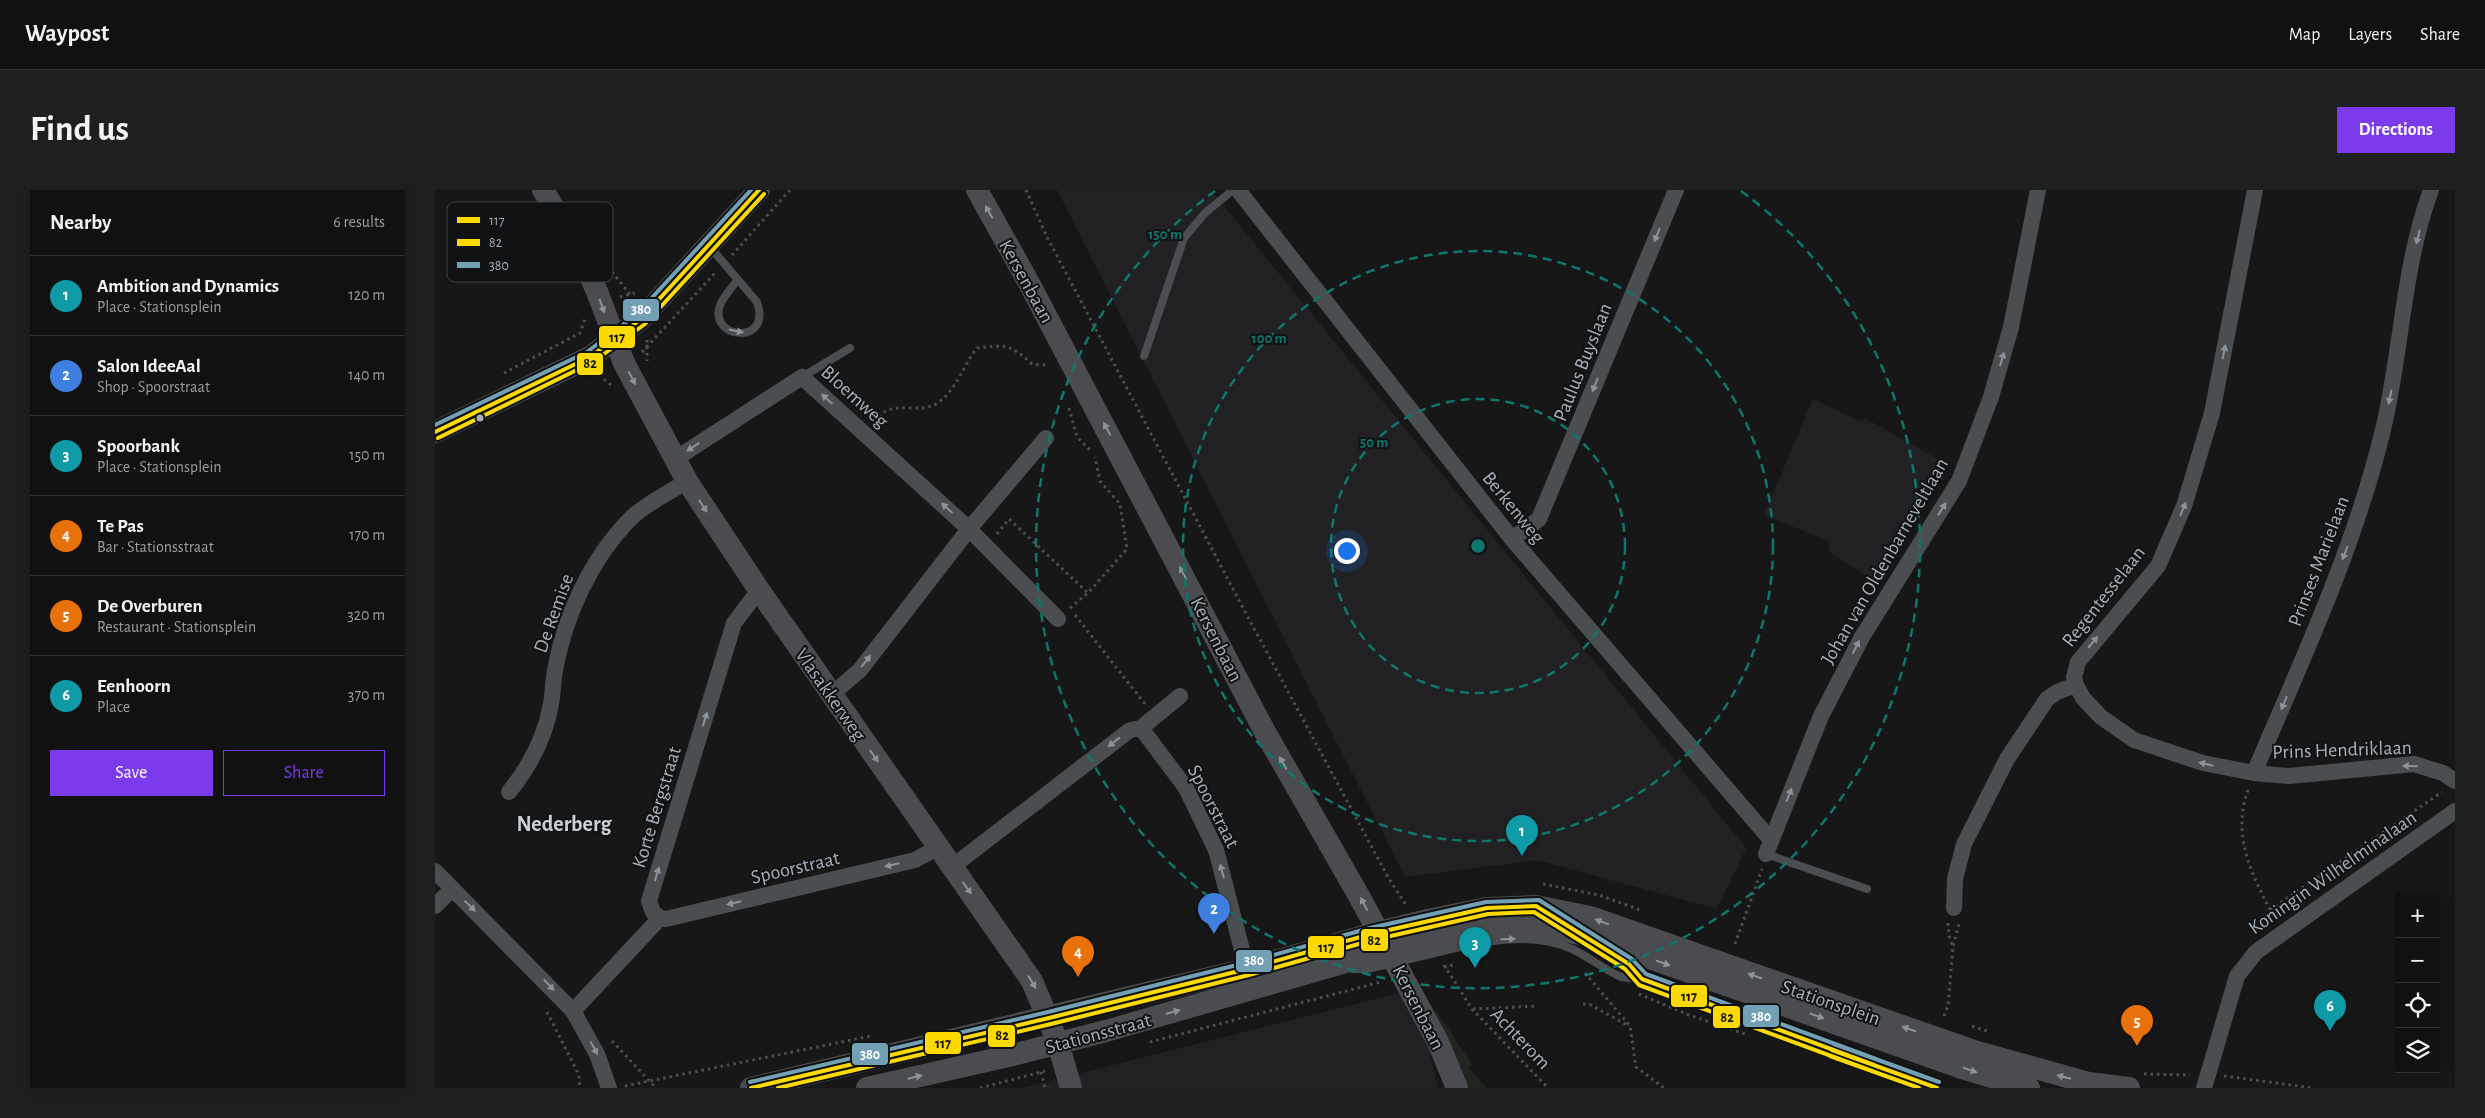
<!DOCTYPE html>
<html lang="en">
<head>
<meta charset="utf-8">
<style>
  body { margin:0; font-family:"Alegreya Sans",sans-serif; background:#1e1f1f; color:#f1f3f6 }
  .controls { position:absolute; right:15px; bottom:15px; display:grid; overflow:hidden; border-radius:0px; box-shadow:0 2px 12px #0003 }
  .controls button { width:45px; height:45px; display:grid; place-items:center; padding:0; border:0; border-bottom:1px solid #303131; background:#111; color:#f1f3f6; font:25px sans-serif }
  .you { position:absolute; left:911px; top:360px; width:18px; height:18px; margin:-12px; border:4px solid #fff; border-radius:50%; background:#1a73e8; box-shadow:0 0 0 8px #1a73e833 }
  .badge { display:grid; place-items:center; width:32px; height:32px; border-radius:50%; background:#7c3aed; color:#fff; font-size:16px; font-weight:700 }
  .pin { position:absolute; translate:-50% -41px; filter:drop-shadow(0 1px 2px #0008) }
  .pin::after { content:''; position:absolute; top:26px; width:18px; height:15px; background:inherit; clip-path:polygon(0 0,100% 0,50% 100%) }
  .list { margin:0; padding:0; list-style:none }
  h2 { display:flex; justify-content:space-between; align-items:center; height:65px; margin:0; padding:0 20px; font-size:21px }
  h2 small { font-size:16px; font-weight:400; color:#9c9d9f }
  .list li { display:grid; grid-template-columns:32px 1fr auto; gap:15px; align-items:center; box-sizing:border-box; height:80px; padding:0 20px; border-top:1px solid #303131 }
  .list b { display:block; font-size:19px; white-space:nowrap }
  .list p { margin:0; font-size:16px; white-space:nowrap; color:#9c9d9f }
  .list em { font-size:16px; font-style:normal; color:#9c9d9f }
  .actions { display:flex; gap:10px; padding:15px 20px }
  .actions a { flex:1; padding:11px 0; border:1px solid #7c3aed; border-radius:0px; text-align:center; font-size:18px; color:#7c3aed }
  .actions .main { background:#7c3aed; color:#fff }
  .icon { flex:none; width:28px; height:28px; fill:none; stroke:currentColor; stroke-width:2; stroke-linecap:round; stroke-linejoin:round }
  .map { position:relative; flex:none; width:2020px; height:898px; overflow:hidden; border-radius:0px }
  header { display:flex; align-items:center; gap:30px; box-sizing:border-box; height:70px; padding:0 25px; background:#111; border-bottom:1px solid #303131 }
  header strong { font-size:24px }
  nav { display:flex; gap:28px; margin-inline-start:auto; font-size:18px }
  .intro { display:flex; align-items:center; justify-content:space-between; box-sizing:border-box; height:120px; padding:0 30px }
  h1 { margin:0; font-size:35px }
  .button { padding:12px 22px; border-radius:0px; background:#7c3aed; color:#fff; font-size:18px; font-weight:700 }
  main { display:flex; gap:30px; padding:0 30px }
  aside { flex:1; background:#111; border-radius:0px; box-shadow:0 2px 12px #0003 }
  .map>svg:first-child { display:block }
  .built { fill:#212123 }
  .grass { fill:#20261f }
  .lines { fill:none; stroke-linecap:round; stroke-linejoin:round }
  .path { stroke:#4d4f52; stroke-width:3; stroke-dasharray:2.5 4; stroke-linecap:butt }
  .lane { stroke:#4b4e50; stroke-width:8 }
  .street { stroke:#4b4e50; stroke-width:16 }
  .secondary { stroke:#4a4c4f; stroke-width:22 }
  .path-bridge { stroke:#4d4f52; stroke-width:3; stroke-dasharray:2.5 4; stroke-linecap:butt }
  .lane-bridge { stroke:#4b4e50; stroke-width:8 }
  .secondary-bridge { stroke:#4a4c4f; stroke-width:22 }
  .bus-1-casing { stroke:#111213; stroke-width:8 }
  .bus-2-casing { stroke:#111213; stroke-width:8 }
  .bus-3-casing { stroke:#111213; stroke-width:8 }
  .bus-1 { stroke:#fcd900; stroke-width:4 }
  .bus-2 { stroke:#fcd900; stroke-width:4 }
  .bus-3 { stroke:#74a0b6; stroke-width:4 }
  .oneway { fill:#8c9399 }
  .oneway2 { fill:#8c939a }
  .ring { fill:none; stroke:#0f766e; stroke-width:2.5; stroke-dasharray:9 6 }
  .bus-dot { fill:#a8b1b9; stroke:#111213; stroke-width:2 }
  .labels { text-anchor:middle; stroke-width:4; stroke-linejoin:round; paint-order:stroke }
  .street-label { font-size:20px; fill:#a8b1b9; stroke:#111213 }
  .quarter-label { font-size:22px; font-weight:bold; fill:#c9cfd5; stroke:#111213 }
  .key { fill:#111213; stroke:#3e4245; stroke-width:1 }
  .key-label { font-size:14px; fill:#a8b1b9 }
  .centre { fill:#0f766e; stroke:#111213; stroke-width:2.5 }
  .ring-label { font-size:15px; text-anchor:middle; font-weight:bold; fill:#0f766e; stroke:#111213; stroke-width:4; stroke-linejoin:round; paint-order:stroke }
  .line-badge { stroke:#111213; stroke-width:2 }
  .badge-label { font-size:14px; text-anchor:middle; font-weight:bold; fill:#fff }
  .pale-badge-label { font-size:14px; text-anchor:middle; font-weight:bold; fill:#111 }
</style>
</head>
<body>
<header>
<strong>Waypost</strong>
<nav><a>Map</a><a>Layers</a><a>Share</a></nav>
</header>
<div class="intro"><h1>Find us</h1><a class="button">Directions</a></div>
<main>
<aside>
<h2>Nearby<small>6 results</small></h2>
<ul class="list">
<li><span class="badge" style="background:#0f9aa8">1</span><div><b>Ambition and Dynamics</b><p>Place · Stationsplein</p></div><em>120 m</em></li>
<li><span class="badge" style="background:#3f7fe0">2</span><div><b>Salon IdeeAal</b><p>Shop · Spoorstraat</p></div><em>140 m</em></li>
<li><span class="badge" style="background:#0f9aa8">3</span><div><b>Spoorbank</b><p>Place · Stationsplein</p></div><em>150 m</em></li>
<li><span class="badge" style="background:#e8710a">4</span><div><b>Te Pas</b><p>Bar · Stationsstraat</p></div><em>170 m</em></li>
<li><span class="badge" style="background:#e8710a">5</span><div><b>De Overburen</b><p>Restaurant · Stationsplein</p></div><em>320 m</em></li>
<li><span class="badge" style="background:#0f9aa8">6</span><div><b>Eenhoorn</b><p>Place</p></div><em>370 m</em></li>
</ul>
<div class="actions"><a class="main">Save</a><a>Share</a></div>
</aside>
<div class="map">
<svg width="2020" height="898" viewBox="0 0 2020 898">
  <rect width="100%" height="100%" fill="#171717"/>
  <path class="built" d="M622,0H776L1311,658L1282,719L1102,670L970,687Z
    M1378,209L1427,232L1430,228L1513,275L1442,393L1393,361L1396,352L1329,325Z
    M980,799L1003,898H587Z"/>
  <path class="grass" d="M1001,821L1037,874L1034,879L1052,898H1029L998,823Z"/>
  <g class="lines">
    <path class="path" d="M591,0L612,47L815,431L954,689L971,715
      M297,65L355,0
      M177,82L198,108
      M185,107L203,102
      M212,150V171
      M207,162L281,82
      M69,183L145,143L150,129
      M164,185L176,195
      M634,218L642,247L657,262
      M440,232C443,228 447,223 451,221C468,213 488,224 504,212C521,200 529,174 542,158C571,155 574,153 597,174L611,175L613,177
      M562,344L574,329L653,403
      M635,418L653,403L692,359L685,314L665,291L660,267
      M640,425L710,514
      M1813,600C1796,646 1818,688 1840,729
      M1108,694L1164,705L1205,720
      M1835,720L2007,602
      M1513,733L1514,746L1518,756
      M1300,754L1327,679
      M1009,775L1037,819L1113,898
      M1150,783L1195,836L1201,877L1229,898
      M1204,804L1254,825L1313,845
      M1148,814H1154L1192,835
      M1038,819L1103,816
      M112,822L144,885L145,898
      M1509,826L1513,816L1518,756L1524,734
      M1537,836L1552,841
      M177,851L221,898
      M715,852L946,792
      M606,882L610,898
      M1709,884L1755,885
      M1789,886L1878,898
      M190,896L436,846
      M545,898L610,881"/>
    <path class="lane" d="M275,57L322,112C338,157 270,149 286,113C290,105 297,98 302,90
      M709,166L749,48L770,23L798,0
      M367,187L415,158
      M1331,664L1432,699
      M1008,761C1050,751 1095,741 1137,759C1153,766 1168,779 1184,786C1191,789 1200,788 1207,789L1502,898
      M1183,767L1194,774L1207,789
      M918,779H932L950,775"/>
    <path class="street" d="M803,0L1077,349L1336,650
      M1820,0L1777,223L1749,316L1723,376L1643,472L1639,487L1641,495L1648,508L1666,527L1699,550L1768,573L1819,583L1854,586L1979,574L2008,583L2020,591
      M611,248L534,339L623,429
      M240,269L367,187L534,339L425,480L396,505
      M1077,349L1104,329L1241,0
      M706,538L745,506
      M1819,583C1866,472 1918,362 1947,244C1967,163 1967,79 1996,0
      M74,602C95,576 110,548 116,514C118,503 118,491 120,480C130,425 156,369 195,329C210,314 234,303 252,291
      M1331,664L1386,526L1427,447L1524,291L1556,207L1576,137L1603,0
      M517,677L695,540L706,538L751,598L781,660L812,779
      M0,681L138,821L162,864L174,898
      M0,716L17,699
      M1519,718L1520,689L1529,654L1572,569L1612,509L1622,502L1641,495
      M225,728L218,722L214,711L299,433L324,400
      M225,728L231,729L480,670L502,658
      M138,821L225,728
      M1769,898L1802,786L1821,762L2020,621"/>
    <path class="secondary" d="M108,0L141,55L163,104L189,173L252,291L324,400L597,791L623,853L636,898
      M542,0L595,95L830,542L924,706L1003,852L1022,898
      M0,242L155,167L206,129L324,0
      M993,730L1052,718L1101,716L1155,727L1539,861L1654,893L1694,898
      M1003,749C1059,736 1093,732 1149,745L1533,880L1594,898
      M316,898L812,779L936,744
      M432,898L578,865L671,841L946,762"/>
    <path class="path-bridge" d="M1009,777L1018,775"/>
    <path class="lane-bridge" d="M950,775L1008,761"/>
    <path class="secondary-bridge" d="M936,744L993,730
      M946,762L1003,749"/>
    <g class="bus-1-casing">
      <path id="bus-1" d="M0,242L155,167L206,129L324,0
        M1397,860L1502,898
        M316,898L614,828L812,779L936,744L1052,718L1101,716L1194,774L1207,789L1439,875"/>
    </g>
    <g class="bus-2-casing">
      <path id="bus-2" d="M3,248L158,172L210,134L329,4
        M1395,866L1484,898
        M343,898L616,834L814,785L938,750L1053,724L1099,722L1190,779L1204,795L1437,881"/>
    </g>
    <g class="bus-3-casing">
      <path id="bus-3" d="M0,235L152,162L202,124L316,0
        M1399,854L1504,892
        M315,892L613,822L810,773L935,738L1051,712L1104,710L1197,769L1211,784L1441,869"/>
    </g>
    <use href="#bus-1" class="bus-1"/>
    <use href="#bus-2" class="bus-2"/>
    <use href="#bus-3" class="bus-3"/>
  </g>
  <defs><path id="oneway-solid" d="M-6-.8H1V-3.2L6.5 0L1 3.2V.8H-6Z" transform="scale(1.25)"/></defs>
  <g class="oneway">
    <use href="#oneway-solid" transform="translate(554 22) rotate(-119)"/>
    <use href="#oneway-solid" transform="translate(167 116) rotate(70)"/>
    <use href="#oneway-solid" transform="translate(197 188) rotate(62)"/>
    <use href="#oneway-solid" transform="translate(672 239) rotate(-118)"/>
    <use href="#oneway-solid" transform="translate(268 316) rotate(57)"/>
    <use href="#oneway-solid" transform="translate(748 383) rotate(-118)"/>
    <use href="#oneway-solid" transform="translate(439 566) rotate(55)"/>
    <use href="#oneway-solid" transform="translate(848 573) rotate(-120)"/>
    <use href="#oneway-solid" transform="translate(532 698) rotate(54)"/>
    <use href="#oneway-solid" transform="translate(929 714) rotate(-118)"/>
    <use href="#oneway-solid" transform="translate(1167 732) rotate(-159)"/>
    <use href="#oneway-solid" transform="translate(1228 773) rotate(19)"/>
    <use href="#oneway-solid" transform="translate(1320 786) rotate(-161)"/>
    <use href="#oneway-solid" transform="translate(597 792) rotate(59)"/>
    <use href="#oneway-solid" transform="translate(738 822) rotate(-16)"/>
    <use href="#oneway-solid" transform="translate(1382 826) rotate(19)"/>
    <use href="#oneway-solid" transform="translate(1474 839) rotate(-161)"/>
    <use href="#oneway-solid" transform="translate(1535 880) rotate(19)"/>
    <use href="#oneway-solid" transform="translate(480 887) rotate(-13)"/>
    <use href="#oneway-solid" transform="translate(1629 887) rotate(-166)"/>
  </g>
  <g class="oneway2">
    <use href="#oneway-solid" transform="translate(1222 45) rotate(112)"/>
    <use href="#oneway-solid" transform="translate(1983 47) rotate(105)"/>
    <use href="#oneway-solid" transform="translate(301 141) rotate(11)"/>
    <use href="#oneway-solid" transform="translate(1789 162) rotate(-78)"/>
    <use href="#oneway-solid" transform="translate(1567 169) rotate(-74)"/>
    <use href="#oneway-solid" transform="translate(1160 195) rotate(112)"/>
    <use href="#oneway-solid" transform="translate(1955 207) rotate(102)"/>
    <use href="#oneway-solid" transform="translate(392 209) rotate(-138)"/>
    <use href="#oneway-solid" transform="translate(258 257) rotate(147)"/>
    <use href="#oneway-solid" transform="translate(512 318) rotate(-138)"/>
    <use href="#oneway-solid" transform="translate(1507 319) rotate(-58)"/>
    <use href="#oneway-solid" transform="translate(1748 319) rotate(-68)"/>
    <use href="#oneway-solid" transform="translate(1910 363) rotate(111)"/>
    <use href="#oneway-solid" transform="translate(1658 452) rotate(-50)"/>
    <use href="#oneway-solid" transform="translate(1421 457) rotate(-63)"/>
    <use href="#oneway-solid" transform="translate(431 471) rotate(-52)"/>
    <use href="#oneway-solid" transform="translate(1849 513) rotate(113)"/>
    <use href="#oneway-solid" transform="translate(270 529) rotate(-73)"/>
    <use href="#oneway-solid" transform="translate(679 552) rotate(142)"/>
    <use href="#oneway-solid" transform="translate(1771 574) rotate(-167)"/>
    <use href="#oneway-solid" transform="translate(1975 576) rotate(-179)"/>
    <use href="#oneway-solid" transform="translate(1354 605) rotate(-68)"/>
    <use href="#oneway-solid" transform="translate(457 675) rotate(167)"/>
    <use href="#oneway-solid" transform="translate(787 681) rotate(-105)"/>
    <use href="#oneway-solid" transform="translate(222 684) rotate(-73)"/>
    <use href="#oneway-solid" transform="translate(299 713) rotate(167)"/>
    <use href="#oneway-solid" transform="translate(35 716) rotate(44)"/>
    <use href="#oneway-solid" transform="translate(1073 749) rotate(-2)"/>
    <use href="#oneway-solid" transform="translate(114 795) rotate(47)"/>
    <use href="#oneway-solid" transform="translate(159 858) rotate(62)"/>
  </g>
  <g class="ring">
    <circle cx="1043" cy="356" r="147"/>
    <circle cx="1043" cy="356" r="295"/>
    <path d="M1306 1A442 442 0 1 1 780 1"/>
  </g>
  <circle class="bus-dot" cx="45" cy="228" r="4.5"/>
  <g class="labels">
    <g class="street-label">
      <text transform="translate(592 91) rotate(61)" y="7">Kersenbaan</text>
      <text transform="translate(1147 172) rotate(-68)" y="7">Paulus Buyslaan</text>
      <text transform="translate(420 206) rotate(42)" y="7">Bloemweg</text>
      <text transform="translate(1079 317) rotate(51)" y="7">Berkenweg</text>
      <text transform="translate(1449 371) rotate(-60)" y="7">Johan van Oldenbarneveltlaan</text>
      <text transform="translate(1883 371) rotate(-69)" y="7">Prinses Marielaan</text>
      <text transform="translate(1668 406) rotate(-52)" y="7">Regentesselaan</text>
      <text transform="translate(118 423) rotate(-70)" y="7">De Remise</text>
      <text transform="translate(782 449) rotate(63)" y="7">Kersenbaan</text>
      <text transform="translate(396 504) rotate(55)" y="7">Vlasakkerweg</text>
      <text transform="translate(1907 559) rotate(-2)" y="7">Prins Hendriklaan</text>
      <text transform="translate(779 616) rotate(63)" y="7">Spoorstraat</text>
      <text transform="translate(221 617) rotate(-73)" y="7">Korte Bergstraat</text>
      <text transform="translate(360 677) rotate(-13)" y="7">Spoorstraat</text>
      <text transform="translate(1897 682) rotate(-35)" y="7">Koningin Wilhelminalaan</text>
      <text transform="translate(1396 812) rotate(19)" y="7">Stationsplein</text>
      <text transform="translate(984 817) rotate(63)" y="7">Kersenbaan</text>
      <text transform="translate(663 843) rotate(-15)" y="7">Stationsstraat</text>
      <text transform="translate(1086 848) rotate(46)" y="7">Achterom</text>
    </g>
    <g class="quarter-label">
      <text x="129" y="641">Nederberg</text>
    </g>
  </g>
  <rect x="12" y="12" width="166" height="80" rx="8" class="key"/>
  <rect x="22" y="27" width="23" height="6" fill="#fcd900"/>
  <rect x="22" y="49" width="23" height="7" fill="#fcd900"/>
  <rect x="22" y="72" width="23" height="6" fill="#74a0b6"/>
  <g class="key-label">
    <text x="54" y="35">117</text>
    <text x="54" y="57">82</text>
    <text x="54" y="80">380</text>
  </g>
  <circle cx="1043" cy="356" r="8" class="centre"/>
  <g class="ring-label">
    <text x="730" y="49">150 m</text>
    <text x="834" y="153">100 m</text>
    <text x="939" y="257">50 m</text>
  </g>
  <g class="line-badge">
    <rect x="187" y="108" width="38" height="24" rx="5" fill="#74a0b6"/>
    <rect x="163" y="135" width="38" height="24" rx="5" fill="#fcd900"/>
    <rect x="141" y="162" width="28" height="24" rx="5" fill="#fcd900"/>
    <rect x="925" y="738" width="29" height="24" rx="5" fill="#fcd900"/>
    <rect x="872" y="745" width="38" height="24" rx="5" fill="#fcd900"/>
    <rect x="800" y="759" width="38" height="24" rx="5" fill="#74a0b6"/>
    <rect x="1235" y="794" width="38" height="24" rx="5" fill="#fcd900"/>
    <rect x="1307" y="814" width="38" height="24" rx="5" fill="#74a0b6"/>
    <rect x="1277" y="815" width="29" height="24" rx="5" fill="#fcd900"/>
    <rect x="552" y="834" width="29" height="24" rx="5" fill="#fcd900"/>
    <rect x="489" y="841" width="38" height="24" rx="5" fill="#fcd900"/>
    <rect x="416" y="852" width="38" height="24" rx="5" fill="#74a0b6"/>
  </g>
  <g class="badge-label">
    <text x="206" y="124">380</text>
    <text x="819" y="775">380</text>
    <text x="1326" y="831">380</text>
    <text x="435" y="869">380</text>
  </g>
  <g class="pale-badge-label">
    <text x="182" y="152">117</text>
    <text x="155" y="178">82</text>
    <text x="939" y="755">82</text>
    <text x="891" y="762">117</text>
    <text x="1254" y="811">117</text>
    <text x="1292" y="832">82</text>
    <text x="567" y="850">82</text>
    <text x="508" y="858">117</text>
  </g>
</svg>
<div class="controls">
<button>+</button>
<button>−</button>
<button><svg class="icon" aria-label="locate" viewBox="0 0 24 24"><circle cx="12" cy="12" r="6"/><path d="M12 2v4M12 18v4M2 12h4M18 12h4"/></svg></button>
<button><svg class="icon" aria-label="layers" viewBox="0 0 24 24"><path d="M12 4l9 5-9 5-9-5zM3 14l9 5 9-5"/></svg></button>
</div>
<div class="you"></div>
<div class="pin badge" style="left:1087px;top:666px;background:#0f9aa8">1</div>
<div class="pin badge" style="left:779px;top:744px;background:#3f7fe0">2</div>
<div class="pin badge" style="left:1040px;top:778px;background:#0f9aa8">3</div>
<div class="pin badge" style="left:643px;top:787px;background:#e8710a">4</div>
<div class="pin badge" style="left:1702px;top:856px;background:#e8710a">5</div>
<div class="pin badge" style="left:1895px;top:841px;background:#0f9aa8">6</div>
</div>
</main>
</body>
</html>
